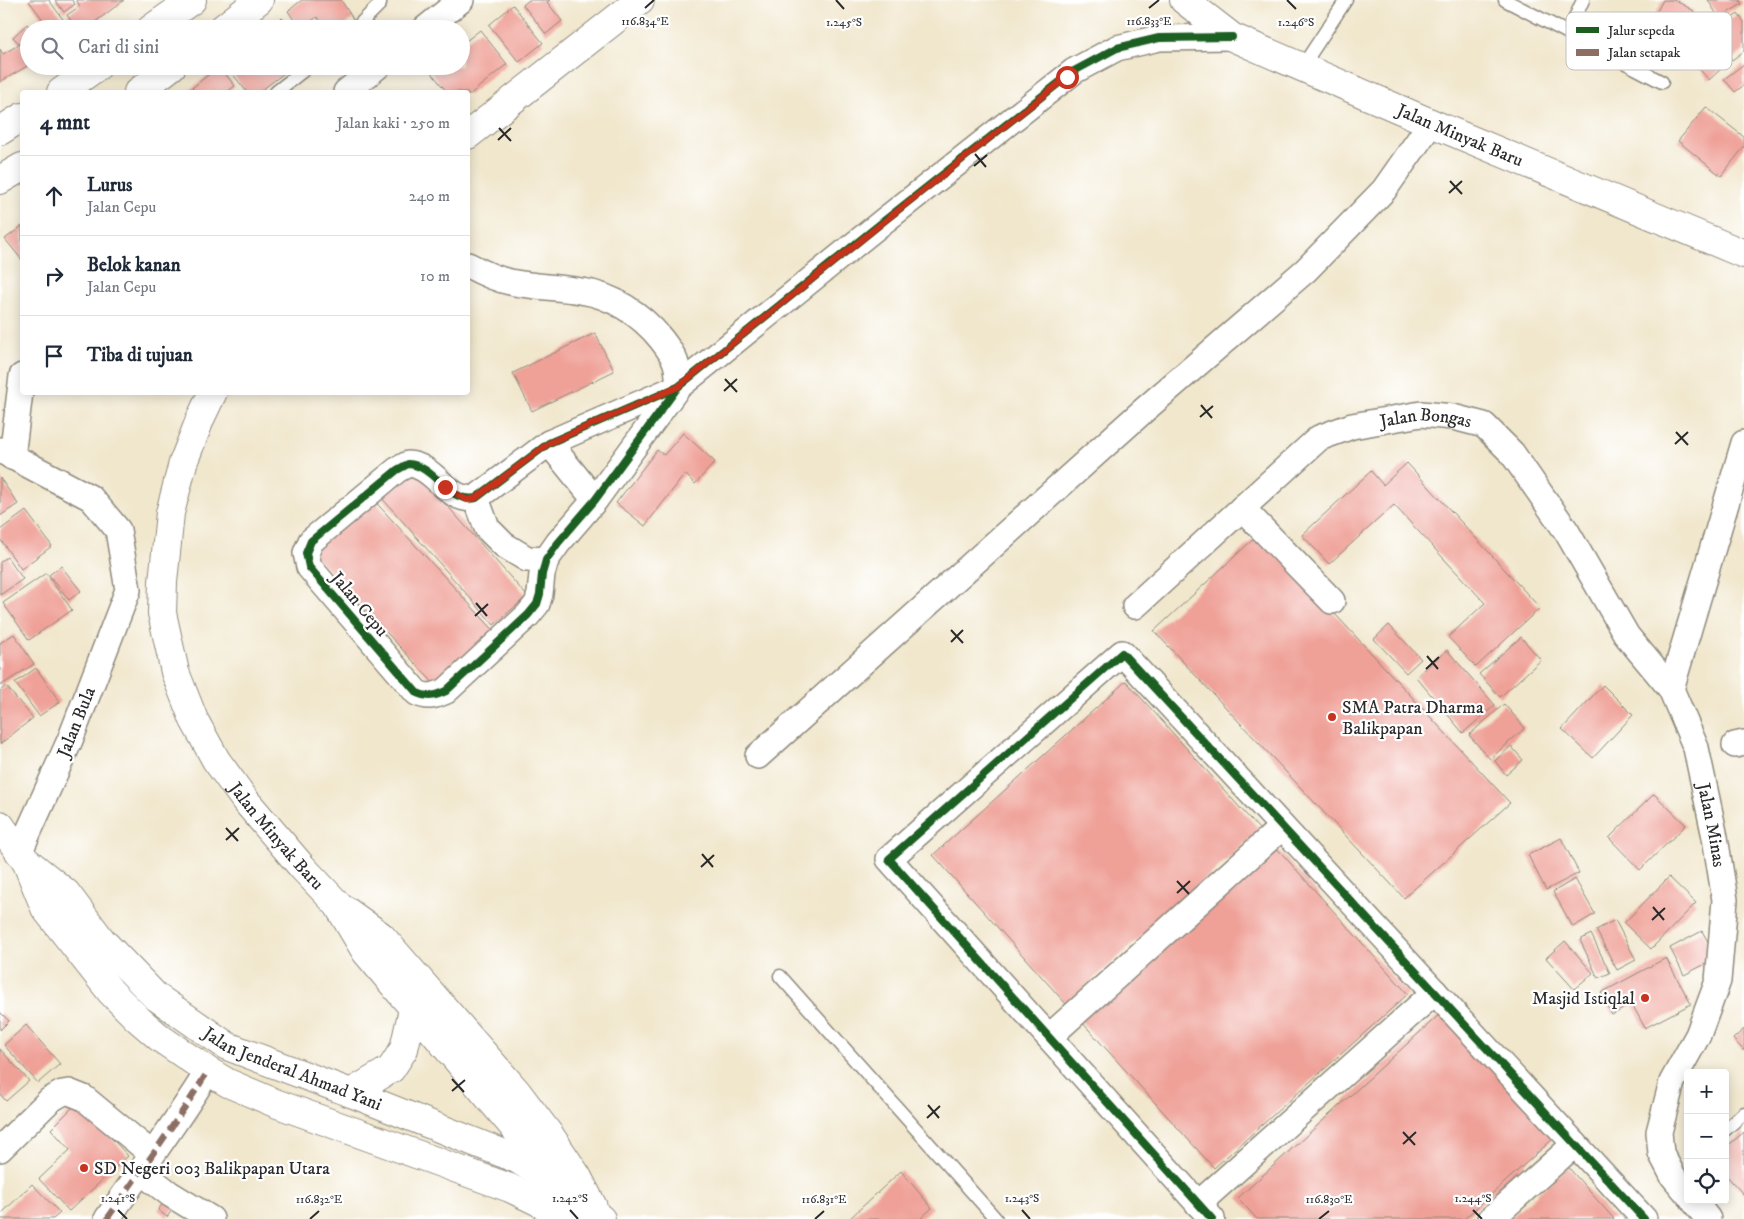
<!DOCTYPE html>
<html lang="id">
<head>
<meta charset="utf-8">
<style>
  body { margin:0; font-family:"IM FELL DW Pica",serif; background:#f6f6f7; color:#1f2937 }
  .controls { position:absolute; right:15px; bottom:15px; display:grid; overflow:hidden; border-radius:5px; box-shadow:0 2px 12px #0003 }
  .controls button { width:45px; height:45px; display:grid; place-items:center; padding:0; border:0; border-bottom:1px solid #e0e1e3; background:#fff; color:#1f2937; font:25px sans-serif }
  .stop { position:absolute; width:15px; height:15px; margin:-11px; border:4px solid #c8321e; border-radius:50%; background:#fff }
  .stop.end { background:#c8321e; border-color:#fff; box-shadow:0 1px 5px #0008 }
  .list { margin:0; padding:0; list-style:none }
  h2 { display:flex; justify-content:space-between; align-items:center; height:65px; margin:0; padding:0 20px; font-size:21px }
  h2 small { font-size:16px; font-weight:400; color:#747a83 }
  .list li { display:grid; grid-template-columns:32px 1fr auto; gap:15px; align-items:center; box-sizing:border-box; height:80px; padding:0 20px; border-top:1px solid #e0e1e3 }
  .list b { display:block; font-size:19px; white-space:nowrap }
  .list p { margin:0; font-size:16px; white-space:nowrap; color:#747a83 }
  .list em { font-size:16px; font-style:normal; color:#747a83 }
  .icon { flex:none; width:28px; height:28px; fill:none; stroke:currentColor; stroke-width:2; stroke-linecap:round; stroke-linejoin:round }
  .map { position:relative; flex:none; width:1744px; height:1219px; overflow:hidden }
  .search { position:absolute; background:#fff; box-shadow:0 2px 12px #0003; left:20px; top:20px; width:450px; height:55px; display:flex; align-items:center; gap:12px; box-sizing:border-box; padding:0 18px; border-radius:28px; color:#747a83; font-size:19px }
  .panel { position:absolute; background:#fff; box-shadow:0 2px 12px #0003; left:20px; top:90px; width:450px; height:305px; border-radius:5px }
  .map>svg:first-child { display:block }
  .building { fill:#efa198 }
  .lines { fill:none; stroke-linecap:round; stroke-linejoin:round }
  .service-casing { stroke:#8e897c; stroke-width:15 }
  .minor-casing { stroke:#8e897c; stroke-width:28 }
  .secondary-casing { stroke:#8e897c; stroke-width:30 }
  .service { stroke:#fff; stroke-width:12 }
  .minor { stroke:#fff; stroke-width:25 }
  .secondary { stroke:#fff; stroke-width:28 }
  .quiet { stroke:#8d6e63; stroke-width:6; stroke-dasharray:12 6; stroke-linecap:butt }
  .cycleway-casing { stroke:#fff; stroke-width:11 }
  .cycleway { stroke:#1b5e20; stroke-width:8 }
  .route { stroke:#c8321e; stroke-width:6 }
  .ticks { fill:none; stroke:#2b2b2b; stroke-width:2 }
  .poi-dot { fill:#c8321e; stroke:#fff; stroke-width:2 }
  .labels { text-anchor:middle; stroke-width:4.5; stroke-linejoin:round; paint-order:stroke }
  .street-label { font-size:18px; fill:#2b2b2b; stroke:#fff }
  .poi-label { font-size:18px; fill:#2b2b2b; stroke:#fff; text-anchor:start }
  .key { fill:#fff; stroke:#bfbfbf; stroke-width:1 }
  .key-label { font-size:14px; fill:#2b2b2b }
  .ticks-label { font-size:12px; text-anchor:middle; fill:#2b2b2b; stroke:#fff; stroke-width:4.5; stroke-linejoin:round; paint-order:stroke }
</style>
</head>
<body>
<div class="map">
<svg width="1744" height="1219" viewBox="0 0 1744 1219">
  <rect width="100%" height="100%" fill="#fff"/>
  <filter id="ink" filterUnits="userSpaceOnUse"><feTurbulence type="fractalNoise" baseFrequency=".02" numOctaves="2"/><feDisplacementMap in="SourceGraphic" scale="10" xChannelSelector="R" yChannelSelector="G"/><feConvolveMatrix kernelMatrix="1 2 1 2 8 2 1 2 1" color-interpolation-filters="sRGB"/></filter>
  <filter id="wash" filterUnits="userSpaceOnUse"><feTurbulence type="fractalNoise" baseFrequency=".0096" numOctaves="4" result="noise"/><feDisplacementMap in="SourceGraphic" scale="20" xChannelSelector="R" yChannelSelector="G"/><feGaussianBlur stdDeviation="1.12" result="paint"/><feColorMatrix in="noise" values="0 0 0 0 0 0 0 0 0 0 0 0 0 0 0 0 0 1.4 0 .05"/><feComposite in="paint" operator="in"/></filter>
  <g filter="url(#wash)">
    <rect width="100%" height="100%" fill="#f1e7cd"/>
    <g id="blocks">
      <path class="building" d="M30,0H49L70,29H50L29,1Z
        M55,0H72L75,4L64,12Z
        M76,0H124L86,29H77L67,15L80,6Z
        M302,0H341L353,19L340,29H325L317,17L300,29L288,11Z
        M529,0H550L547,2L562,21L546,34L523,5Z
        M1663,0H1675L1694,11L1674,49L1645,33Z
        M1708,0H1740L1742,4L1719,18Z
        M513,5L543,43L519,62L489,25Z
        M1738,14L1744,22V51L1732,60L1712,32Z
        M282,18L290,29H269Z
        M27,24L31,29H29V54L13,37Z
        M480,30L507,64L468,96V92H447L430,71L435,66H461V45Z
        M20,44L29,59V65L0,82V49L3,54Z
        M1703,46L1722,68L1709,80L1690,58Z
        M1744,64V85L1735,92L1724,79Z
        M219,66L235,86L227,92H187Z
        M226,66H284L287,71L259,92H247Z
        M1706,107L1744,137V147L1721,176L1678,141Z
        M22,226V260L5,239Z
        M595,333L614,371L532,411L513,373Z
        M683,433L715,462L695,484L685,474L645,526L616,503L657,450L664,455Z
        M1407,463L1540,608L1476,667L1448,637L1485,603L1394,505L1329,564L1302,535L1371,471L1383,485Z
        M414,468L527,596L494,625L381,497Z
        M0,478L18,504L0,516Z
        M369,495L498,635L439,689L310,550Z
        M26,511L52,546L21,569L0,539V530Z
        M1260,533L1510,803L1404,898L1154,631Z
        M7,557L23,579L0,595V562Z
        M61,566L81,591L69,600L49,575Z
        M46,573L72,610L29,640L3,603Z
        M1389,625L1421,659L1406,673L1374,639Z
        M14,634L34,664L0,686V643Z
        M1521,637L1541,660L1500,697L1479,674Z
        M1447,650L1495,705L1463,733L1416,677Z
        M36,668L60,702L39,716L15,683Z
        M1126,681L1260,830L1066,1004L933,855Z
        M1603,685L1633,715L1593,758L1562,729Z
        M6,686L33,718L0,744V691Z
        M1504,704L1525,728L1490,759L1469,735Z
        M1511,746L1523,760L1506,775L1495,761Z
        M1654,794L1686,825L1640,870L1609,838Z
        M1561,838L1579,873L1546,890L1528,855Z
        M1274,845L1408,994L1214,1168L1080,1020Z
        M1669,877L1696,903L1651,949L1624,923Z
        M1575,879L1595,914L1573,927L1553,892Z
        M1615,920L1636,960L1617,970L1596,930Z
        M1702,931L1717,958L1684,975L1670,948Z
        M1591,934L1610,973L1598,978L1580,940Z
        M1565,941L1593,973L1574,989L1546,958Z
        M1666,958L1691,1004L1645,1028L1632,1004L1612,1015L1601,993Z
        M0,1012L9,1021L0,1030Z
        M1441,1013L1555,1137L1464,1219H1257L1238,1198Z
        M26,1025L60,1064L38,1083L4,1045Z
        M1744,1029V1051L1733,1039Z
        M0,1049L29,1081L6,1101L0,1094Z
        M78,1102L128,1156L69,1211L39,1179L70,1150L51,1129Z
        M1744,1132V1195L1725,1174V1148Z
        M1568,1167L1614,1219H1509Z
        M901,1171L932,1208L920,1219H849Z
        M32,1184L60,1213L53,1219H0V1215Z
        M166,1199L175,1206L167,1217L158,1210Z"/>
    </g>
  </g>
  <g filter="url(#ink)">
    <use href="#blocks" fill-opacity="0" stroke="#8e897c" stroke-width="1"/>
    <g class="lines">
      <g class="service-casing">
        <path id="service" d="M1505,0L1662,82
          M355,29L380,4V0
          M1568,33L1583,0
          M1302,67L1346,0
          M276,92L309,66
          M780,976L996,1219
          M1725,1130L1744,1113"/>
      </g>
      <g class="minor-casing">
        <g id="minor">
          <path d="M425,29L461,0"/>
          <path d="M346,92L378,66"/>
          <path d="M468,265C481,272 495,279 510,282C533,287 558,287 581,291C612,295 642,315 661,339C675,357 679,364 678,387"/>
          <path d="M678,387L549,443L476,498C448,504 435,465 408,464L397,470L311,541L306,553L309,567L417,693C428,698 435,696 446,691L528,615L537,604L540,594L542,574L546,560L558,543L595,500L678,387L885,220L1074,71L1117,48L1159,38L1232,37"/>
          <path d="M549,443L595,500"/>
          <path d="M0,450L91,498L118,530L128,590L70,740L19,853"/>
          <path d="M12,457L22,376"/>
          <path d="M476,498L487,528L504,545L527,559L546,560"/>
          <path d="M1242,508L1332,601"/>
          <path id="s1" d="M1135,606L1319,438L1352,426L1421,414L1453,417L1484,425L1512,453L1567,532L1627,636L1671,689L1696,748L1715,837L1725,900L1718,981L1698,1035L1672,1082L1659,1132L1661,1153L1673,1176L1688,1194"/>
          <path d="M1671,689L1744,443"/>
          <path d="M1735,745L1744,743"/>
          <path d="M758,756L1143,411L1306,270L1384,190L1431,123"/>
          <path d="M1049,1037L1282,827"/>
          <path d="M0,1149L50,1100L62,1093L69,1092L84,1098L152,1154"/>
          <path d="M140,1171L170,1194L211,1219"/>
          <path d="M1693,1200L1708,1219"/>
          <path d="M1198,1204L1435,992"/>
          <path d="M107,1219C141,1170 177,1122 208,1071"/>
          <path d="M1212,1219L889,859L1122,653L1644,1219"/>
          <path d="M1491,1219L1575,1144"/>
        </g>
      </g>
      <g class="secondary-casing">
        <g id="secondary">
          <path id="s2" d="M1184,0L1232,37L1431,123L1744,254"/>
          <path d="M151,29L192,0"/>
          <path d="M222,29L259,0"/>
          <path d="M61,92L98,66"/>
          <path d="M138,92L172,66"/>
          <path d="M0,131L22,117"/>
          <path d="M468,135L640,0"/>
          <path d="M0,180L22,167"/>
          <path id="s3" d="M213,392L201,417L183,463L170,513L163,582L162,613L175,672L194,720L216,760L245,800L302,867L338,905L366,952L534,1151L556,1183L567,1219"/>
          <path id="s4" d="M0,825L25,860L66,893L102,941L155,996L227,1046L351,1093L517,1159L556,1183L601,1219"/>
          <path d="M26,861L45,908L111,992L138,1019L160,1038L208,1071L228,1083L275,1103L510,1188L539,1202L563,1219"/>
          <path d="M345,910L381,936L517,1092L551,1137L577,1176L593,1207"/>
          <path d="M351,1093L391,1069L404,1049L413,1009"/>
        </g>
      </g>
      <use href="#service" class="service"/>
      <use href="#minor" class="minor"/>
      <use href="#secondary" class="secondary"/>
      <path class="quiet" d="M107,1219C141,1170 177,1122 208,1071"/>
      <g class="cycleway-casing">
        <path id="cycleway" d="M678,387L549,443L476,498C448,504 435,465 408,464L397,470L311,541L306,553L309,567L417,693C428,698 435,696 446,691L528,615L537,604L540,594L542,574L546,560L558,543L595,500L678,387L885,220L1074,71L1117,48L1159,38L1232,37
          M1212,1219L889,859L1122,653L1644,1219"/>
      </g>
      <use href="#cycleway" class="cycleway"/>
    </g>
  </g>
  <g class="lines" filter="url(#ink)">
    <path class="route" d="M445,487L467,500L476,498L549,443L678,387L886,220L1067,77"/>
  </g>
  <path class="ticks" d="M836,0L844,9M1287,0L1296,9M645,8L654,0M1149,8L1159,0M499,128L511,141M498,140L511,128M975,154L986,167M974,166L987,155M1450,181L1462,194M1449,193L1462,181M725,379L737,392M724,391L737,379M1201,405L1212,418M1200,417L1213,406M1676,432L1688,445M1675,444L1688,432M476,603L487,616M475,616L488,604M951,630L963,643M951,642L963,630M1427,656L1438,669M1426,669L1439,657M226,828L238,841M226,840L239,828M702,854L713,867M701,867L714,855M1177,881L1189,894M1177,893L1190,881M1653,907L1664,920M1652,920L1665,908M452,1079L464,1092M452,1091L465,1080M928,1105L939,1118M927,1118L940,1106M1403,1132L1415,1145M1403,1144L1416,1132M118,1210L127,1219M570,1210L578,1219M1022,1210L1030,1219M1473,1210L1482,1219M310,1219L319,1211M815,1219L824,1211M1319,1219L1329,1211"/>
  <g class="poi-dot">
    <circle cx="1332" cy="717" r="5"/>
    <circle cx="1645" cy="998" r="5"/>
    <circle cx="84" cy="1168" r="5"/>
  </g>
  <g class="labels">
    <g class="street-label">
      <text dy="6" stroke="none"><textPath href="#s2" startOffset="309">Jalan Minyak Baru</textPath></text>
      <text dy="6" stroke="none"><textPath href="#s1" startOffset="359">Jalan Bongas</textPath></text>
      <text transform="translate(360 604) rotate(50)" y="6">Jalan Cepu</text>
      <text transform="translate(76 722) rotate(-68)" y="6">Jalan Bula</text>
      <text dy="6" stroke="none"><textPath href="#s1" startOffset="886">Jalan Minas</textPath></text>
      <text dy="6" stroke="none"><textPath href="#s3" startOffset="484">Jalan Minyak Baru</textPath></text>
      <text dy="6" stroke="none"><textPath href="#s4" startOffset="389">Jalan Jenderal Ahmad Yani</textPath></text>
    </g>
    <g class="poi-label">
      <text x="1342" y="713">SMA Patra Dharma<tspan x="1342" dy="21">Balikpapan</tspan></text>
      <text x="1635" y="1004" text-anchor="end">Masjid Istiqlal</text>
      <text x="94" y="1174">SD Negeri 003 Balikpapan Utara</text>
    </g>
  </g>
  <rect x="1566" y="12" width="166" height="58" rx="8" class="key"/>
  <rect x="1576" y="27" width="23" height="6" fill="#1b5e20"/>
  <rect x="1576" y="49" width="23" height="7" fill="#8d6e63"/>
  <g class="key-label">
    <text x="1608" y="35">Jalur sepeda</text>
    <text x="1608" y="57">Jalan setapak</text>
  </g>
  <g class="ticks-label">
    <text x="645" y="25">116.834°E</text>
    <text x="1149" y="25">116.833°E</text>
    <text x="844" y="26">1.245°S</text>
    <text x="1296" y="26">1.246°S</text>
    <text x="118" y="1202">1.241°S</text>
    <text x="570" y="1202">1.242°S</text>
    <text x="1022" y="1202">1.243°S</text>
    <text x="1473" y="1202">1.244°S</text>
    <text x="319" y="1203">116.832°E</text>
    <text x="824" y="1203">116.831°E</text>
    <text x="1329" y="1203">116.830°E</text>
  </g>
</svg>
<div class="controls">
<button>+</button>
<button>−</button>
<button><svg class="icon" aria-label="locate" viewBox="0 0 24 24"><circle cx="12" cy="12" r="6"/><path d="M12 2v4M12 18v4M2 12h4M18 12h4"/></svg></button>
</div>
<div class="stop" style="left:1067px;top:77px"></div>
<div class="stop end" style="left:445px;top:487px"></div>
<div class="search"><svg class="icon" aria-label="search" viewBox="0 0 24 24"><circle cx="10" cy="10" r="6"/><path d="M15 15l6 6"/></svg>Cari di sini</div>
<section class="panel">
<h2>4 mnt<small>Jalan kaki · 250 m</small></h2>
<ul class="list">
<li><svg class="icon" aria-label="ahead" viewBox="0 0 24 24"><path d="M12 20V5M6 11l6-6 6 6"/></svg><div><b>Lurus</b><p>Jalan Cepu</p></div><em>240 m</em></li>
<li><svg class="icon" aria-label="right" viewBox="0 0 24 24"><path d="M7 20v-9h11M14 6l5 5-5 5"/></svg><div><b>Belok kanan</b><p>Jalan Cepu</p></div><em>10 m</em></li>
<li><svg class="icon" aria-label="arrive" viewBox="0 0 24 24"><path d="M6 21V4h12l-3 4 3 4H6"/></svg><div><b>Tiba di tujuan</b></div></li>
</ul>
</section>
</div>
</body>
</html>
